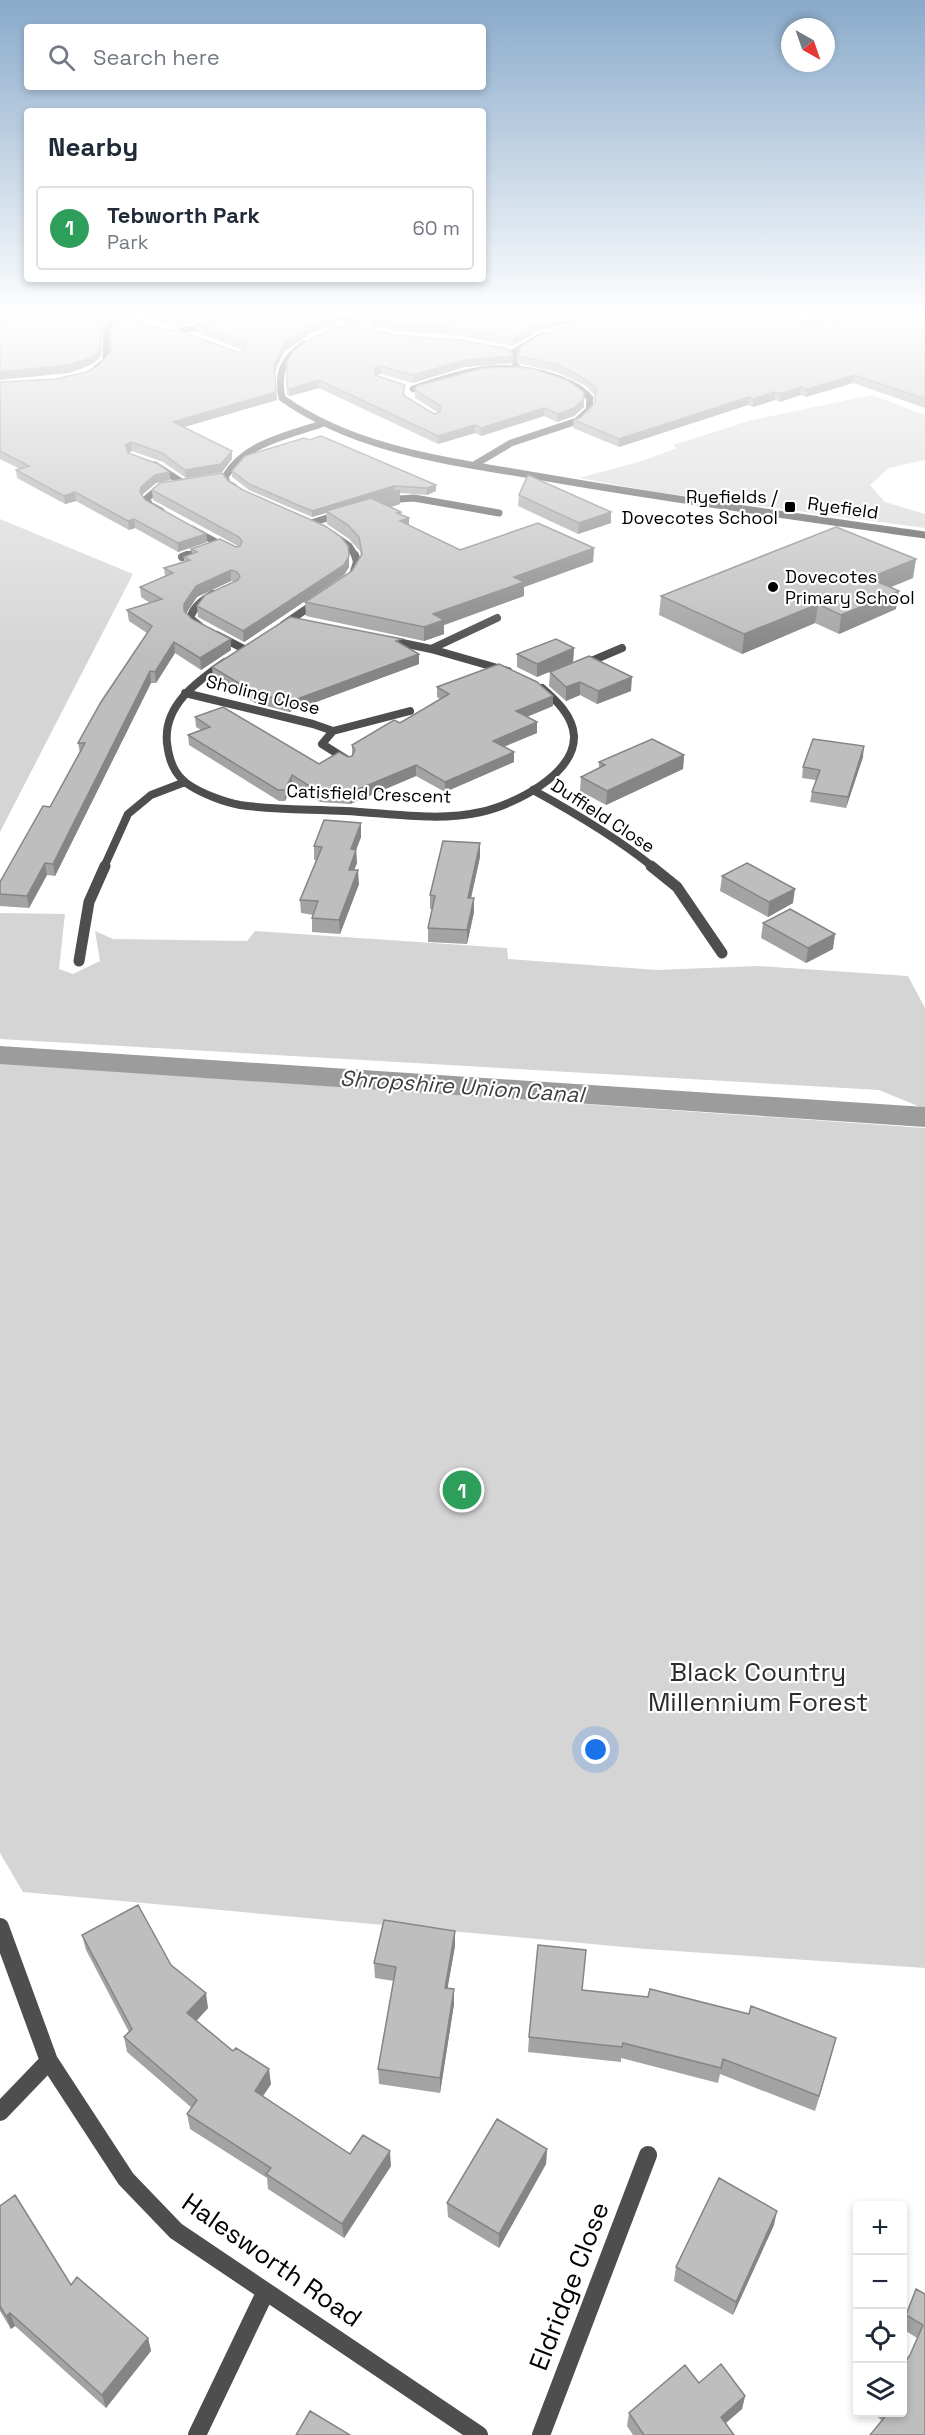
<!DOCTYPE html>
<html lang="en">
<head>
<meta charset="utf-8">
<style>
  body { margin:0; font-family:"Space Grotesk",sans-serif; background:#f2f2f3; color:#1f2937 }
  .controls { position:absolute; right:18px; bottom:18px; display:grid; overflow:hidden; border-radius:6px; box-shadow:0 3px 9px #0003 }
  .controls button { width:54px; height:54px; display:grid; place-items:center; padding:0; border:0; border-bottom:2px solid #e0e1e3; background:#fff; color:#1f2937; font:30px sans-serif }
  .compass { position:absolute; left:781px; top:18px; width:54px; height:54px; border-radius:50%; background:#fff; box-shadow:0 3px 9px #0003; rotate:140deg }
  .you { position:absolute; left:596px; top:1750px; width:21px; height:21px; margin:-15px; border:4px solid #fff; border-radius:50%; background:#1a73e8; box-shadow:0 0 0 9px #1a73e833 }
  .badge { display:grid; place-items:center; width:39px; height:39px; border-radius:50%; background:#000; color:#fff; font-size:20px; font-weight:700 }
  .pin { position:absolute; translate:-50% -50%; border:3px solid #fff; box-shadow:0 2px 6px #0006 }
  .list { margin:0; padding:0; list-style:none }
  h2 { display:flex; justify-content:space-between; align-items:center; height:78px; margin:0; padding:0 24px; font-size:26px }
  h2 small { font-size:20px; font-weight:400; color:#747a83 }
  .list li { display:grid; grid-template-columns:39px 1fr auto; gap:18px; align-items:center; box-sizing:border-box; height:84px; margin:0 12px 12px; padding:0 12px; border:2px solid #e0e1e3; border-radius:6px }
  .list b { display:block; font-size:22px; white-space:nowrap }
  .list p { margin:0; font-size:20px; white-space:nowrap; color:#747a83 }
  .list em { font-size:20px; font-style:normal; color:#747a83 }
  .icon { flex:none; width:33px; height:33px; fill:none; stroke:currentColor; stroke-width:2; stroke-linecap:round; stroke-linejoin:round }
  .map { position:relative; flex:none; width:925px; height:2435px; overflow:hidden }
  .search { position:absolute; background:#fff; box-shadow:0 3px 9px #0003; left:24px; top:24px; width:462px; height:66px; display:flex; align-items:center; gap:15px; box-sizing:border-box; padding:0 21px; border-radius:6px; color:#747a83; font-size:22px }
  .panel { position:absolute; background:#fff; box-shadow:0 3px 9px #0003; left:24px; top:108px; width:462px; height:174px; border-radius:6px }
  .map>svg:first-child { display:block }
  .green { fill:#d5d5d5 }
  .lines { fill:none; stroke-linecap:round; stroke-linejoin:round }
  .canal { fill:#9c9c9c; fill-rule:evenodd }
  .street-far3 { stroke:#4e4e4e; stroke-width:7 }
  .street-far2 { stroke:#4e4e4e; stroke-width:8 }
  .street-far1 { stroke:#4e4e4e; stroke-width:11 }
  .street { stroke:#4e4e4e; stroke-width:18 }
  .wall { fill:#a3a3a3 }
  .shaded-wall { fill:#858585 }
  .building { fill:#bebebe; stroke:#858585; stroke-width:1.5 }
  .poi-dot { fill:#000; stroke:#fff; stroke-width:2 }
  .labels { text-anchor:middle; stroke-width:4.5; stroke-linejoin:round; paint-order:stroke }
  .far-poi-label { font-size:18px; fill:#000; stroke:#fff; text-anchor:end }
  .far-street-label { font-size:18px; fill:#000; stroke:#fff }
  .water-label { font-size:22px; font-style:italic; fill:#3d3d3d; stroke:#fff }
  .near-park-label { font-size:26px; fill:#2c2c2c; stroke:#fff }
  .near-street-label { font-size:26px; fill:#000; stroke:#fff }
</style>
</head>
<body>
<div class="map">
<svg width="925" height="2435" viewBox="0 0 925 2435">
  <rect width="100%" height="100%" fill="#fff"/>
  <path class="green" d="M872,395L925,415V460L889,468L870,485L885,502L925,514V528L656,492L579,478L642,461L677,448L673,445L752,420Z
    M0,519L133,574L0,832Z
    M0,913L65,914L59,969L73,974L100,961L95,931L113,939L247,941L255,931L507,948L508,959L657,970L757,966L908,976L925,1008V1109L879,1090L0,1039Z
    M0,1063L925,1128V1968L646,1949L23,1892L0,1853Z"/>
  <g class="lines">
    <path class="canal" d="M0,1046L925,1107V1127L0,1064Z"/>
    <path class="street-far3" d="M336,314L356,322
      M179,332L211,323
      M304,344C283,359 277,373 282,398C359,453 458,462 548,478C674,500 799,517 925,535
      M516,365L514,352L543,335
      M96,369L106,361L107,328L121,314
      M413,389C464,372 501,359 554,377C568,382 580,387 590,398L589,410L577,421L511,443L474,465
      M155,465L183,483
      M234,487L227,483L225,477C245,443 286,436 321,424
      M385,500L414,498L499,513
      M161,511L150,505L146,499L159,488L167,486
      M311,523L340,514
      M192,529L227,548
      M333,535L349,546L356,557
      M183,557L207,548"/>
    <path class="street-far2" d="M182,557L187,555
      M353,575L357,562L355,555
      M283,625L318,601
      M201,627L190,618C194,606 203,600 213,594
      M217,635L244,649
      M388,640L431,649L508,671
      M431,649L497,618
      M225,662C198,681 163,705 167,743C169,760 174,775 189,785C203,794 224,802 240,805C274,810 311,809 345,811C389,813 437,822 481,812C513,805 575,775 574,736C573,716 556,700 542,688
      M582,665L622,648
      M185,693L313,724L333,731
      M349,761L322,744L333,731L410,711
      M533,790C575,813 616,837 653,867
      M104,867L128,814L151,795L185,782"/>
    <path class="street-far1" d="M651,866L677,887L722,953
      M79,961L89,902L105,866"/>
    <path class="street" d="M0,1927L49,2061L126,2179L176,2231L479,2435
      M0,2112L49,2061
      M197,2435L265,2293
      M541,2435L648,2155"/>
  </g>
  <path class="wall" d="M138,314H339L340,322L311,333L284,352L275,372L277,400L184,427L232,451V459L222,472L186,478L163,462L132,451L128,453L169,472L170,480L156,483L142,495L145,500L206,534L207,542L178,552L135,528L129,530L76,501L65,504L17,478L16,470L20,469L0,459V382L56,379L86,372L165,330L237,352L243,351L242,350L197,332V325L218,317L217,316L178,326H169Z
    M383,314H771L804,321L832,322L925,315V408L853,383L806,397L800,395L780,402L775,400L753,407L748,405L619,447L573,428L574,420L581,417L595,403V396L586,386L556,372L517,363V356L583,322L581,320L538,331L513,346L462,336L397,331L376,327L374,329L394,335L513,363L465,367L413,383L381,374L375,375L405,393V396L434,414L439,413L415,398V390L584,407L574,416L557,422L544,416L481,436L475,433L438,444L319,388L290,396L287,395V387Z
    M789,314H857L830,319L804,317Z
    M304,438L436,491L427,495L400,493V504L391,507L401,515L409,518V526L460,550L594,548L593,562L524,587V596L444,625V634L424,641L306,616L305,602L352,571L361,556L360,551L349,539L327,524L326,513L312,517L249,490L232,477V471Z
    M228,481L349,567L344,575L244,642L198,617L197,606L235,582L231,581L197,597L186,613L192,619L231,639V650L201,670L175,653L156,683H151L55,876L47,875L29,908L0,906V882L50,807L80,753L78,743L147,633L129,621L127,610L150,603L141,597L140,587L165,576L164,568L184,562V557L192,554L191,549L238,546L153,500L152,490Z
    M519,495L611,512V523L578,534L518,506Z
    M913,578L890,587L896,609L839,634L815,623L742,654L659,615L661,596Z
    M402,645L419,654V664L289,712L255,703L213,677L212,667Z
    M574,648L573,662L537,677L517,667V654Z
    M550,672L631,691L597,704L580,695L566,701L549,686Z
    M437,687L553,696V706L527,717L537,722V733L504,747L514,752V762L445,792L416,776L350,804L320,802L292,785L285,801H279L189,745L188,735L201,730L196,727L195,717L319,764L352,756V745L400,723L440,699L437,697Z
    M684,755L683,769L606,805L580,791L581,777L599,768V762Z
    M863,757L846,808L810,802L812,792L816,780L802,778L803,767Z
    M361,823V837L356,850L357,863L354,870L359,884L340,934L312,932V918L313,915L301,913L300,900L317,860H314V846Z
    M480,857L471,898L474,912L467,944L428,942V928L432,909H430V895Z
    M722,876L793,903L768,917L720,891Z
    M763,923L833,949L806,963L761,938Z
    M82,1935L171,1965L208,2008L196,2021L271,2084L263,2096L350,2154L391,2166L344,2238L268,2189L267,2178L190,2129L187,2114L192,2108L127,2052L124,2037L129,2032L86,1950Z
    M455,1946L447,1988L454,2004L440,2093L379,2084L378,2069L394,1981L375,1978L374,1963Z
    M582,1990L832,2053L815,2111L720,2074L718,2083L621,2058V2062L528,2052L529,2037Z
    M547,2149L546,2164L499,2248L448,2217L447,2203Z
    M0,2206L71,2285L148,2338L151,2351L106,2408L15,2326L11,2329L0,2311Z
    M774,2225L733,2315L674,2281L676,2267Z
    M916,2289L925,2294V2435L882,2421L873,2412H903L910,2355L917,2338L903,2329V2324Z
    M745,2396L742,2409L725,2423L734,2435H633L627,2426L629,2413Z"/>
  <path class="shaded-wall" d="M104,314H112L103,324L101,356L93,364L70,373L0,380V372L102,316Z
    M195,314H217V316L178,326L177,319Z
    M339,314L340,322L311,333L284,352L274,373V365L284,344L310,325Z
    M574,314H581V320L538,331L513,346V339L538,323Z
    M831,314H857L830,319Z
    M376,319V327L372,331V324Z
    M513,356V363L465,367L413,383V375L465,360Z
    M380,366L381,374L375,375V368Z
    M854,375L853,383L806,397L807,389Z
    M319,380V388L290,396V389Z
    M801,387L800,395L780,402V394Z
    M276,392L277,400L174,430L173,422Z
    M584,392V407L574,416L557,422L558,414Z
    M775,392V400L753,407V399Z
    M749,397L748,405L619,447V439Z
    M544,408V416L481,436V428Z
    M475,425V433L438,444V436Z
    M131,442L132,451L126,454L125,445Z
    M232,451V459L222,472L186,478L185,470Z
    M169,472L170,480L156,483L142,495L140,492L141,487L155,475Z
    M436,485V491L427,495V488Z
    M394,486V492L400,490V504L374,512L373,499L326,511V513L312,517V511Z
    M75,492L76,501L65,504L64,496Z
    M401,512V521L409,518V532L400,535L397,513Z
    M611,512V523L578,534L579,523Z
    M134,519L135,528L129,530L128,521Z
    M206,534L207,542L178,552V543Z
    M594,548L593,562L524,587V596L444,625V634L424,641V627L433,614L514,577Z
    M349,556V567L344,575L244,642L243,631Z
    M916,559L913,578L867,597L869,578Z
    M231,570V581L197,597L185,615L184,604L196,586Z
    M899,591L896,609L839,634L841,615Z
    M818,604L815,623L742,654L744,634Z
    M231,639V650L201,670L200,658Z
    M174,642L175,653L156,683L155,672Z
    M574,648L573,662L537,677V664Z
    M419,654V664L289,712V702Z
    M150,671L151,683L55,876L53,864Z
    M632,677L631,691L597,704L598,691Z
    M580,682V695L566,701V687Z
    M553,696V706L516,721V711Z
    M537,722V733L493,751V741Z
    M864,746L863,757L846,808L848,797Z
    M514,752V762L445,792V782Z
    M684,755L683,769L606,805L607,791Z
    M416,765V776L350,804L349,793Z
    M292,775V785L285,801V790Z
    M361,823V837L351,863V849Z
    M480,843V857L468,911V898Z
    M356,850L357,863L349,883V870Z
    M45,863L47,875L29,908L27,896Z
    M358,870L359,884L340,934L339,920Z
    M795,889L793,903L768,917L769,902Z
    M474,898V912L467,944V930Z
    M835,934L833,949L806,963L808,948Z
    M455,1931V1946L445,2003V1988Z
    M454,1989V2004L440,2093V2078Z
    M206,1993L208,2008L190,2028L187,2013Z
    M836,2038L832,2053L815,2111L819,2096Z
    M269,2069L271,2084L257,2105L255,2091Z
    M547,2149L546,2164L499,2248V2234Z
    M390,2151L391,2166L344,2238L342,2224Z
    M777,2211L774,2225L733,2315L736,2302Z
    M10,2313L15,2326L11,2329L6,2316Z
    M148,2338L151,2351L106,2408L102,2395Z
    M745,2396L742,2409L718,2430L721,2417Z"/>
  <path class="building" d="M17,314H104L102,316L100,348L93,357L69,365L0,372V318Z
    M120,314H125L165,330H177L237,352H243L245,346L242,342L197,325L218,318L219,314H339L310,325L284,344L274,365L276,392L173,422L232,451L221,464L185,470L162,453L131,442L125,445L128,453L158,464L169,472L155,475L141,487L140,492L145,500L206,534L178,543L134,519L128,521L75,492L64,496L16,470L29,466L0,451V382L56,379L86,372L98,366L111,351L112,321Z
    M156,314H195L177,319H168Z
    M383,314H574L538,323L513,339L462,329L397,324L376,319L372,324L374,329L394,335L460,340L509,349L513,356L465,360L413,375L380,366L375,368V375L405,385L403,395L434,414L440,412L441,406L415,390L417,386L484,368L516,367L534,369L567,380L584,392V399L574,408L558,414L544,408L481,428L475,425L438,436L319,380L290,389L287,387V361L293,351L303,343L331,329Z
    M583,314H771L804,321L832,322L869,314H879L896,317L925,315V399L854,375L807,389L801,387L780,394L775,392L753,399L749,397L619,439L574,420L581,417L595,403L596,389L586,379L556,364L517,356L520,353V347L542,334L583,322L585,317Z
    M321,436L436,485L427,488L394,486L312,511L249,484L232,471L245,456L304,438L309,440Z
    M222,473L228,481L243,490L325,526L341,537L348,546L349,556L344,565L243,631L197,606L205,595L238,580L240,576L237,572L231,570L196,586L184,604V611L192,619L231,639L200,658L174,642L155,672L150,671L53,864L45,863L27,896L0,894V882L43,806L50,807L85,743H78L101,702L152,626L127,610L162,599L140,587L173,573L164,568L190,560L184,557L197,552L191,549L220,539L236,547L240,546L242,541L239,537L152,490L160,483Z
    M528,475L611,512L579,523L519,495Z
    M400,490L373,499L401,512L397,513L409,518L400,521L460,550L538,523L594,548L514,577L524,582L433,614L444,620L424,627L305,602L352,571L362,554L359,537L348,525L326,511Z
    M836,527L916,559L869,578L899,591L841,615L818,604L744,634L661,596Z
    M290,617L402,639L396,641L419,654L289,702L255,693L212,667Z
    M556,639L574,648L537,664L517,654Z
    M589,656L632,677L598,691L580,682L566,687L550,672Z
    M499,664L537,682L553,696L516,711L537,722L493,741L514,752L445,782L416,765L349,793L319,792L292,775L285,790H278L188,735L210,727L195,717L223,707L319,764L339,752L348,757L352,756L355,750L352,745L394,720L400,723L449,694L437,687Z
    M652,739L684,755L607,791L581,777L605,765L599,762Z
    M813,739L864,746L848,797L812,792L820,770L803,767Z
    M324,820L361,823L351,849L356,850L349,870H358L339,920L312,918L318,901L300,900L322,847L314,846Z
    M443,841L480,843L468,898H474L467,930L428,928L435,896L430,895Z
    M747,863L795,889L769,902L722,876Z
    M790,909L835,934L808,948L763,923Z
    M138,1905L171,1965L206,1993L187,2013L233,2051L236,2048L269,2069L255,2091L350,2154L363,2135L390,2151L342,2224L266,2174L271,2168L187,2114L197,2100L124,2037L132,2029L82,1935Z
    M384,1920L455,1931L445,1988L454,1989L440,2078L378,2069L396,1967L374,1963Z
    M538,1945L586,1950L582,1990L648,1997L650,1989L749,2014L751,2006L836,2038L819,2096L723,2059L721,2068L623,2043L622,2047L529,2037Z
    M497,2119L547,2149L499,2234L447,2203Z
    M719,2178L777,2211L736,2302L676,2267Z
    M15,2195L71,2285L77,2277L148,2338L102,2395L10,2313L6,2316L0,2306V2206Z
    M916,2289L925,2294V2435H870L889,2412H903V2365L910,2355L923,2325L906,2315Z
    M721,2364L745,2396L721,2417L734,2435H644L629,2413L685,2365L699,2383Z
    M310,2411L350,2435H296Z"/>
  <linearGradient id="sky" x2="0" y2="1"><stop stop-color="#89aaca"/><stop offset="0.48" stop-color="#fff"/><stop offset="1" stop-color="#fff" stop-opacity="0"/></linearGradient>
  <rect width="925" height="655" fill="url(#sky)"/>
  <g class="poi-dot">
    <rect x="784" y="501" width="12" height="12" rx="3"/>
    <circle cx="773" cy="587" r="6"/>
  </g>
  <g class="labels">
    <g class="far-poi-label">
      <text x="778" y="503">Ryefields /<tspan x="778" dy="21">Dovecotes School</tspan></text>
      <text x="785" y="583" text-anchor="start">Dovecotes<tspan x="785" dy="21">Primary School</tspan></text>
    </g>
    <g class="far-street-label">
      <text transform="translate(843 508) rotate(8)" y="6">Ryefield</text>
      <text transform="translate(263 695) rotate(14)" y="6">Sholing Close</text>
      <text transform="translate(369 794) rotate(2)" y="6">Catisfield Crescent</text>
      <text transform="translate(603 816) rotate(33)" y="6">Duffield Close</text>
    </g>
    <g class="water-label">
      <text transform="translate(462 1086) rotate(4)" y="8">Shropshire Union Canal</text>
    </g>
    <g class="near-park-label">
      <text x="758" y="1681">Black Country<tspan x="758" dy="30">Millennium Forest</tspan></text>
    </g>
    <g class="near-street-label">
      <text transform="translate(272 2260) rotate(35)" y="9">Halesworth Road</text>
      <text transform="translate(569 2286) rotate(-69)" y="9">Eldridge Close</text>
    </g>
  </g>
</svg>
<div class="controls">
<button>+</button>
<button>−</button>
<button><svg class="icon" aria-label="locate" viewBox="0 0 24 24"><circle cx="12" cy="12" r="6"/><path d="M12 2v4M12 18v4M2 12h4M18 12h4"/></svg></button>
<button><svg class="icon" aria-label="layers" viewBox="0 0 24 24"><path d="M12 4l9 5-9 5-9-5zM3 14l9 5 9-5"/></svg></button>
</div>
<svg class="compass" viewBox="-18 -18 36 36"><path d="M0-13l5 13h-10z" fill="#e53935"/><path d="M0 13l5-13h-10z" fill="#747a83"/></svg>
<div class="you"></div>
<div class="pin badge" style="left:462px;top:1490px;background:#2e9e5b">1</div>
<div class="search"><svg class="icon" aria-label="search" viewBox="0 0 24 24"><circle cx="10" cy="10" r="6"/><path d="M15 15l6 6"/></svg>Search here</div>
<section class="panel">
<h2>Nearby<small></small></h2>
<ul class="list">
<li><span class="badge" style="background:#2e9e5b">1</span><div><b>Tebworth Park</b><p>Park</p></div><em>60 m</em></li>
</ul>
</section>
</div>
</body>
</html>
